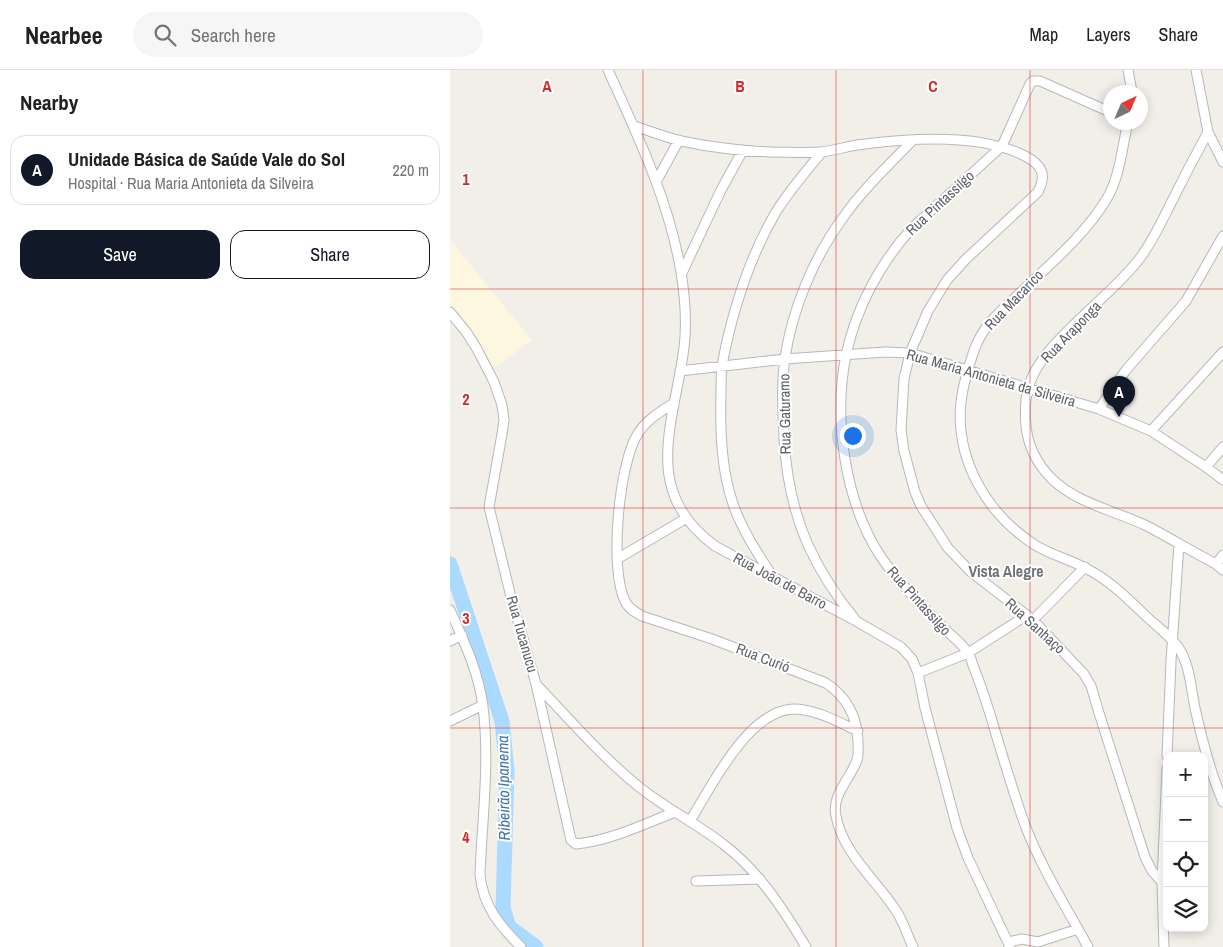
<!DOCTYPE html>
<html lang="en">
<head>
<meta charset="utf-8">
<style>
  body { margin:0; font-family:"Archivo Narrow",sans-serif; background:#f6f6f6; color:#202124 }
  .controls { position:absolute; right:15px; bottom:15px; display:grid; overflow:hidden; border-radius:10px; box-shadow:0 2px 12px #0003 }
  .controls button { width:45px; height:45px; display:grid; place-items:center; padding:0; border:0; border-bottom:1px solid #e0e0e0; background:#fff; color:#202124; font:25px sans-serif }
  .compass { position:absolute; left:653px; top:15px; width:45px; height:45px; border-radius:50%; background:#fff; box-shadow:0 2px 12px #0003; rotate:44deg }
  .you { position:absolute; left:402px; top:365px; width:18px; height:18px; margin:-12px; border:4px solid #fff; border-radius:50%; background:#1a73e8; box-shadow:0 0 0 8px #1a73e833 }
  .badge { display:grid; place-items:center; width:32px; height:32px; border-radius:50%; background:#111827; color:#fff; font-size:16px; font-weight:700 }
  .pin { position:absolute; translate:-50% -41px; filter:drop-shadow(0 1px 2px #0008) }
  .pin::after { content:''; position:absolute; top:26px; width:18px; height:15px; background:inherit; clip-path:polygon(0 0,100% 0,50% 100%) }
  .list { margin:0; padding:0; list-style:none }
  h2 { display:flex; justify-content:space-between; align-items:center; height:65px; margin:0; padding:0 20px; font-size:21px }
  h2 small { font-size:16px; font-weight:400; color:#757577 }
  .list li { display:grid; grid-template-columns:32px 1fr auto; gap:15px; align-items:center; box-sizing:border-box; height:70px; margin:0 10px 10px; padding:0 10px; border:1px solid #e0e0e0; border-radius:15px }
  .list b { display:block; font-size:19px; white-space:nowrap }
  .list p { margin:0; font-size:16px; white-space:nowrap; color:#757577 }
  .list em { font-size:16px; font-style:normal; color:#757577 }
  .actions { display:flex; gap:10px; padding:15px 20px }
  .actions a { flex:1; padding:11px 0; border:1px solid #111827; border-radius:15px; text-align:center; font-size:18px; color:#111827 }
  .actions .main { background:#111827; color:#fff }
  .icon { flex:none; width:28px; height:28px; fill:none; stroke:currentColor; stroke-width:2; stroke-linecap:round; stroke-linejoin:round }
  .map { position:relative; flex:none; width:773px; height:877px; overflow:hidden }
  header { display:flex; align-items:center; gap:30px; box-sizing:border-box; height:70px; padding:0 25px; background:#fff; border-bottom:1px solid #e0e0e0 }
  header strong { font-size:24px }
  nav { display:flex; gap:28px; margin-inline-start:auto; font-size:18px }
  .search { width:350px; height:45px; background:#f6f6f6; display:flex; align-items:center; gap:12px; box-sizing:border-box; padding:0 18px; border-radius:28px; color:#757577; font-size:19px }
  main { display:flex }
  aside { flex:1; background:#fff }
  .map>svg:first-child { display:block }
  .commercial { fill:#fef7e0 }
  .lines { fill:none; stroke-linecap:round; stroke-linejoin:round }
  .river { stroke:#aadaff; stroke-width:15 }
  .minor-casing { stroke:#b5b8bc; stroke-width:11 }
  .minor { stroke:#fff; stroke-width:9 }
  .grid { fill:none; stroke:#d62828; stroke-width:1; stroke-opacity:0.55 }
  .labels { text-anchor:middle; stroke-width:4; stroke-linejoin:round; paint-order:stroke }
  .street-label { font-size:15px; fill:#5f6368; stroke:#fff }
  .neighbourhood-label { font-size:16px; font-weight:bold; fill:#70757a; stroke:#fff }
  .water-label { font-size:16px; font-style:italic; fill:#4174aa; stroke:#fff }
  .grid-label { font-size:16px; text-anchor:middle; font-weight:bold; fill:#d62828; stroke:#fff; stroke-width:4; stroke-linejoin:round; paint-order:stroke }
</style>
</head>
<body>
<header>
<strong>Nearbee</strong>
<div class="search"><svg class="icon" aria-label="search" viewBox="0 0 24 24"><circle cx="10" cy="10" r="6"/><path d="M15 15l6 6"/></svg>Search here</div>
<nav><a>Map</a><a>Layers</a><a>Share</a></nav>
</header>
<main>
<aside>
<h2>Nearby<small></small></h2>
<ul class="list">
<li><span class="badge">A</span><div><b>Unidade Básica de Saúde Vale do Sol</b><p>Hospital · Rua Maria Antonieta da Silveira</p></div><em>220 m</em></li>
</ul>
<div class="actions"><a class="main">Save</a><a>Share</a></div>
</aside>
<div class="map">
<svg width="773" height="877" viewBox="0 0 773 877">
  <rect width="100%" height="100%" fill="#f1efe8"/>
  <path class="commercial" d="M0,170L82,270L44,298L0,239Z"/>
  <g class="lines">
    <path class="river" d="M0,494L52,651L57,700L53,838L59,857L86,877"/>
    <g class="minor-casing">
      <path id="minor" d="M158,0C188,66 219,131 231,202C235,227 237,253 234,278C224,354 190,421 265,476L406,551L451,577L462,589L468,603L475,638L507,758L518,788L560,877
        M678,0L682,22
        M746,0L758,62L773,92
        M678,52C672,77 670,108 656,130C634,166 600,194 570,223C552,240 534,254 525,278C519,295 513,314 511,332C505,390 537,444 585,475C601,485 619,489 635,498C660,510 678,529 698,548C708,557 720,566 728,577C740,594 741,619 745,638C752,670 760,702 773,732
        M184,56C200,61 215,67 231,71C260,77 291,81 321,82C337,82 354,83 370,82C385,81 400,75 415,74C462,68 532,64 575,86C592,95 597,104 588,122L516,189L497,210L478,241L460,283L454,309L451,360L454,381L465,422L471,436L498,478L521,502L583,550L634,604L641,616L649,643L695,787L702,801L712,812
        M758,62C745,86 732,111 720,135C711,153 702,172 690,188C661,228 589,273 578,319C575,330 575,344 576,356C578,376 588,395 602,409C628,434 666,441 697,456C720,468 743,482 766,494L773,500
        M206,112L229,70
        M232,203L271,120L293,80
        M0,242L17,263L27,279L44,312L52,335L54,350L52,364L39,437L61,527L86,614L121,770L126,774C160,771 194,754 225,742
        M230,301L335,289L435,282L460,283L649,339L701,361L756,397L773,410
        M224,333C210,342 196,350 187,365C169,395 159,499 175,531C178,538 185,542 192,546L262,569L376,613C397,627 407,646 408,671C408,677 409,684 407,690C401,708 381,725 386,746C393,783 425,809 445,839C453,850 457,865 463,877
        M649,339L676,300L736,231L773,166
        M701,361L773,282
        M756,397L773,377
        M167,489L235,449
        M766,494L773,485
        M323,507C308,484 292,460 283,434C271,399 270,359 271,322C271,313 271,304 272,295C282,243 299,188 326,142C339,121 356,101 372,82
        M0,540C14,571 29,603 33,637C40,693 32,750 30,805C33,836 50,856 71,877
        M404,548C386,526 370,501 358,475C343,441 336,404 334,368C333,341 331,315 335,288C342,240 363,189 392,149C412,120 439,95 463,70
        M583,550L635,497
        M0,571L12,565
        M468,603L518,583L577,545
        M86,614C119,649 151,686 188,716C215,738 246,753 273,774C308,800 334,840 356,877
        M0,651L33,635
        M717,686L721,591L729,474
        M240,751C261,717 298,641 343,639C366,639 388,652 408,661
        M246,811L310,809
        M558,872L572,869L588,872L628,859
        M638,877C616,837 591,797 575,755C562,719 551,681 540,644C535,628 530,613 524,598C522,593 521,587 518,583C512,573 500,565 493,557C471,535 449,513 431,487C395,433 383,349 396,285C406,238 430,193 462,158L552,76L580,14L583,11H590L660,42
        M714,877L712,812L717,699"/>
    </g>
    <use href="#minor" class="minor"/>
  </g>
  <path class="grid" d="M193,0V877M386,0V877M580,0V877M0,219H773M0,438H773M0,658H773"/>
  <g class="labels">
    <g class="street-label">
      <text transform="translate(490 133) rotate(-43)" y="5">Rua Pintassilgo</text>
      <text transform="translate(564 230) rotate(-46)" y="5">Rua Macarico</text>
      <text transform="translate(621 262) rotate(-46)" y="5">Rua Araponga</text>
      <text transform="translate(541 308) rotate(16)" y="5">Rua Maria Antonieta da Silveira</text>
      <text transform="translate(335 344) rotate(-91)" y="5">Rua Gaturamo</text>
      <text transform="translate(330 511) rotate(28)" y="5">Rua João de Barro</text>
      <text transform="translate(469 531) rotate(48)" y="5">Rua Pintassilgo</text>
      <text transform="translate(585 556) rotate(42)" y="5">Rua Sanhaço</text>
      <text transform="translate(72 564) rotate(74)" y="5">Rua Tucanucu</text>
      <text transform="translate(313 588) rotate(21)" y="5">Rua Curió</text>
    </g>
    <g class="neighbourhood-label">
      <text x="556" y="507">Vista Alegre</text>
    </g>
    <g class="water-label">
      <text transform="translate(53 718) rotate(-91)" y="6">Ribeirão Ipanema</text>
    </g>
  </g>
  <g class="grid-label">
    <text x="97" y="22">A</text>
    <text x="290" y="22">B</text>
    <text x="483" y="22">C</text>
    <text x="16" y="115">1</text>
    <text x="16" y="335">2</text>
    <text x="16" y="554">3</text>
    <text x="16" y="773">4</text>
  </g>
</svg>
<div class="controls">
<button>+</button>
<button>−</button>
<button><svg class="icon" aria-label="locate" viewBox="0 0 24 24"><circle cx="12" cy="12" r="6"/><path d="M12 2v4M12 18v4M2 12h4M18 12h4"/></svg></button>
<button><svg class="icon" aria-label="layers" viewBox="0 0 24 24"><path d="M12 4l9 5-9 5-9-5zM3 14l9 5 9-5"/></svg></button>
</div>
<svg class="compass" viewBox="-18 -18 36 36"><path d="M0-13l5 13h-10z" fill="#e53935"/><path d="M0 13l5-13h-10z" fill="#757577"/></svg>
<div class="you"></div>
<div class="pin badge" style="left:669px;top:347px">A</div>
</div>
</main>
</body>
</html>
